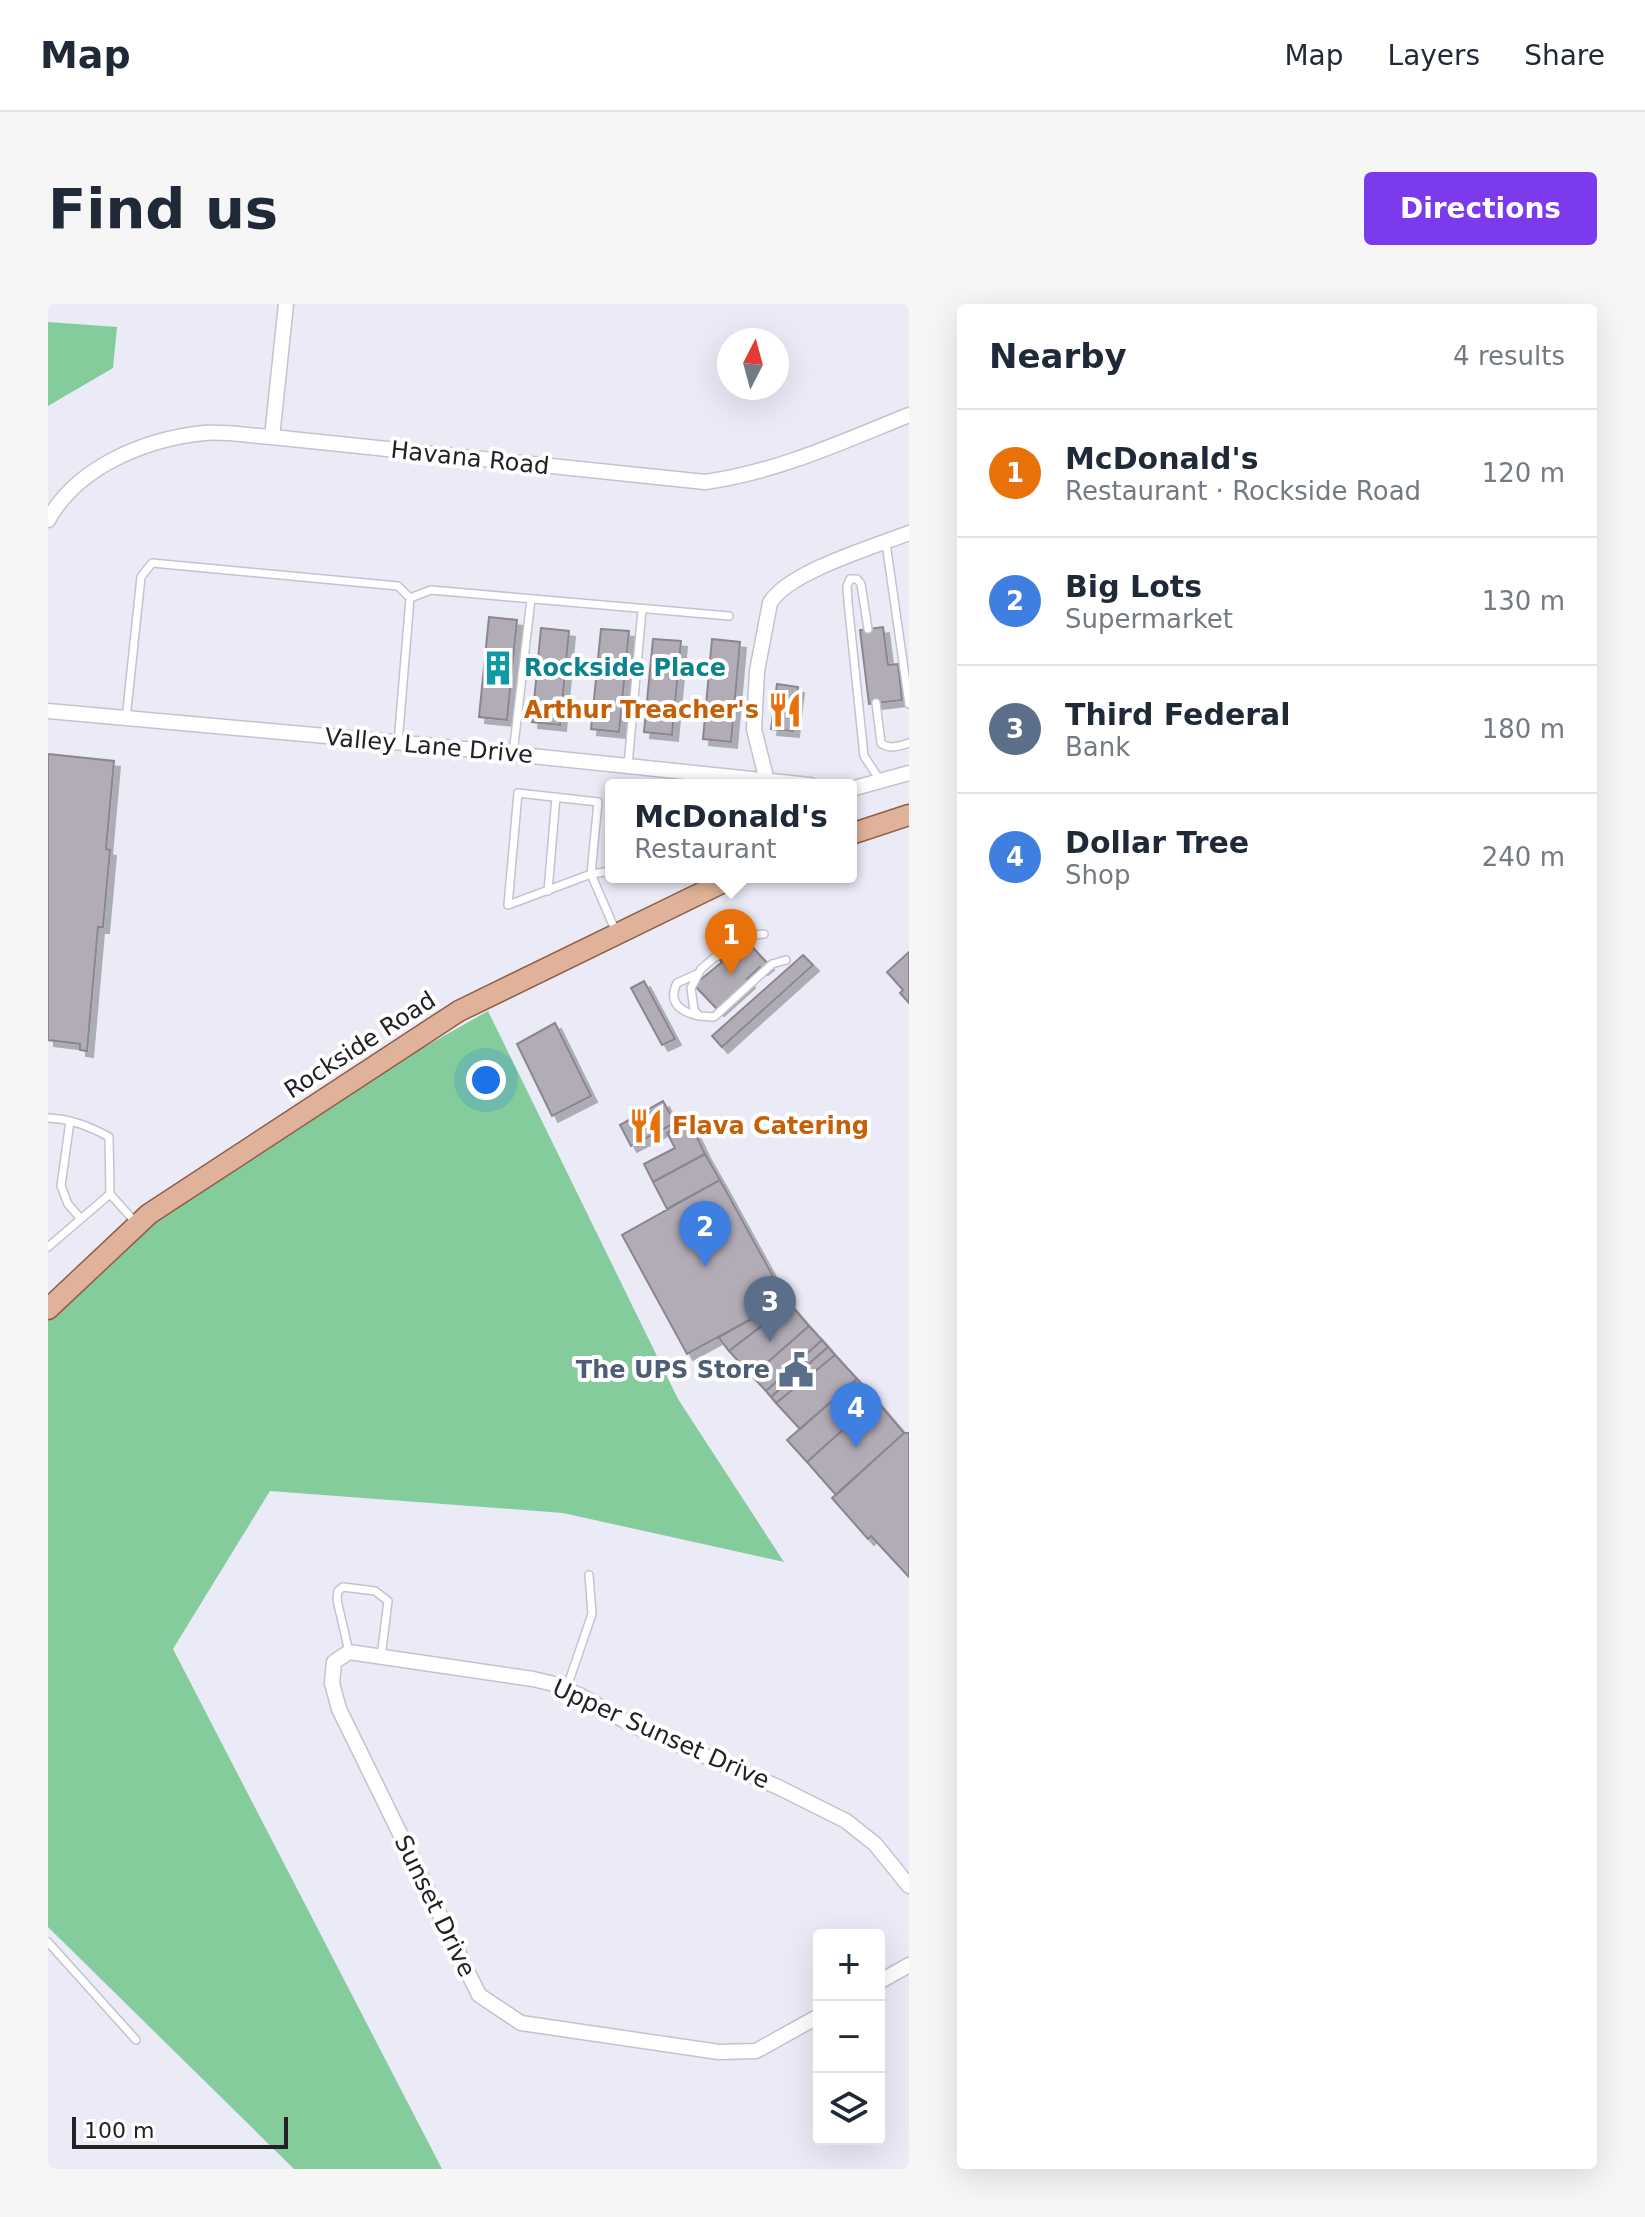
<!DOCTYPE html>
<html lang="en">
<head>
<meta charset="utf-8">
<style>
  body { margin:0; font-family:"DejaVu Sans",sans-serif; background:#f6f6f7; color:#1f2937 }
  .controls { position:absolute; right:24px; bottom:24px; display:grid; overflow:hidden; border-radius:8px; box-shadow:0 8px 32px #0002 }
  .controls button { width:72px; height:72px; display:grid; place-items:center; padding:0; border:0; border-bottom:2px solid #e0e1e3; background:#fff; color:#1f2937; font:40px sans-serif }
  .compass { position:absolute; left:669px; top:24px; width:72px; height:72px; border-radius:50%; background:#fff; box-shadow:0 8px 32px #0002; rotate:6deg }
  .scale { position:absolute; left:24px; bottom:20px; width:216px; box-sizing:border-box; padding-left:8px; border:4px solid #222226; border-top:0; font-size:22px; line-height:28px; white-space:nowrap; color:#222226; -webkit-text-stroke:6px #fff; paint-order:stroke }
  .you { position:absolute; left:438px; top:776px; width:28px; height:28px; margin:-20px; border:6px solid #fff; border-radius:50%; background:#1a73e8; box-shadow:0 0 0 12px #1a73e833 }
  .badge { display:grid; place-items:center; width:52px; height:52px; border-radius:50%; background:#7c3aed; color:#fff; font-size:26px; font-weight:700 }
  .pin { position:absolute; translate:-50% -66px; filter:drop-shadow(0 2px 4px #0008) }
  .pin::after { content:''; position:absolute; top:42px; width:28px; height:24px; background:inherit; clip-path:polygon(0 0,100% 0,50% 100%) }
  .popup { position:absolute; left:557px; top:475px; width:252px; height:104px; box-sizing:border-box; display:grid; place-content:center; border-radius:8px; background:#fff; filter:drop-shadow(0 2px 6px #0005); font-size:26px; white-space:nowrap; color:#747a83 }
  .popup b { font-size:30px; color:#1f2937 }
  .popup::after { content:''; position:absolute; left:50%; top:100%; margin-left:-16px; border:16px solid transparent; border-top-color:#fff }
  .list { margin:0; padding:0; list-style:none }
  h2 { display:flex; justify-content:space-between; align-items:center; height:104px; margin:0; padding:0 32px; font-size:34px }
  h2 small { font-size:26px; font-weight:400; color:#747a83 }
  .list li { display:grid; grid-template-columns:52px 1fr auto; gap:24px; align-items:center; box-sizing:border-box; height:128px; padding:0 32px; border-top:2px solid #e0e1e3 }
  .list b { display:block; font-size:30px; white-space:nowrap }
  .list p { margin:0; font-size:26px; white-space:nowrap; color:#747a83 }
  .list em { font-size:26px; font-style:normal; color:#747a83 }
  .icon { flex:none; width:44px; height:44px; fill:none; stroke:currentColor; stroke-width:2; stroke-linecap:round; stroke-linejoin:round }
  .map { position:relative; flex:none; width:861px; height:1865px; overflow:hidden; border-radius:8px }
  header { display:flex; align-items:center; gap:48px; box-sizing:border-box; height:112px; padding:0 40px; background:#fff; border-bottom:2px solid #e0e1e3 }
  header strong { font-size:38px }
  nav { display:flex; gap:44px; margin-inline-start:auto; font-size:28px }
  .intro { display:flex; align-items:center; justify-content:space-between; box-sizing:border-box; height:192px; padding:0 48px }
  h1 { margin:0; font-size:56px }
  .button { padding:20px 36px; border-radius:8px; background:#7c3aed; color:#fff; font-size:28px; font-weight:700 }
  main { display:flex; gap:48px; padding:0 48px }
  aside { flex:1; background:#fff; border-radius:8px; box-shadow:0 8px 32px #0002 }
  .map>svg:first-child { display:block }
  .green { fill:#85cc9c }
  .building { fill:#b2acb6; stroke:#8b858f; stroke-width:2; filter:url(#shadow) }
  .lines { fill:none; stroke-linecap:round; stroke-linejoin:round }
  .service-casing { stroke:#c2c3cf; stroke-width:10 }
  .minor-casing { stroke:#c2c3cf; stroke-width:17 }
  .primary-casing { stroke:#905e45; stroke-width:23 }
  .service { stroke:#fff; stroke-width:7 }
  .minor { stroke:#fff; stroke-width:14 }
  .primary { stroke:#e0b299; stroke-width:20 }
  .labels { text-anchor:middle; stroke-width:8; stroke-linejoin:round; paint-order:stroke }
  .street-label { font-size:24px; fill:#222226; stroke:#fff }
  .culture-label { font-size:24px; font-weight:bold; fill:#0d838f; stroke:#fff; text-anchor:start }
  .food-label { font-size:24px; font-weight:bold; fill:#c56008; stroke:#fff; text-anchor:end }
  .service-label { font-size:24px; font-weight:bold; fill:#4e5e75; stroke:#fff; text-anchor:end }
</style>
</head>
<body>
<header>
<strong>Map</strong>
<nav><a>Map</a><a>Layers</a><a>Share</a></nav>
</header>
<div class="intro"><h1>Find us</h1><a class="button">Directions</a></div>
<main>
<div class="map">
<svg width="861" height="1865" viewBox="0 0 861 1865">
  <defs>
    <filter id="shadow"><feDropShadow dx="6" dy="6" stdDeviation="0" flood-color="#0004"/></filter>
  </defs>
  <rect width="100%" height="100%" fill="#eaebf7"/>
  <path class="green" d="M0,18L69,23L65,64L0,102Z
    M440,707L630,1095L736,1258L515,1209L222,1187L125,1345L394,1865H246L0,1623V1005L101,910L238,821Z"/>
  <path class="building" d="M441,313L469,316L459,416L431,413Z
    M835,323L840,361L850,360L854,396L821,400L812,326Z
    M493,324L521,327L512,421L484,418Z
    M553,325L581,327L571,428L543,425Z
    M605,335L633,337L624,431L596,428Z
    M664,335L692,338L683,438L655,435Z
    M729,380L750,383L745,427L723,425Z
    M0,450L66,457L58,545L62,546L55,623H50L39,747L32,746V740L0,736Z
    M696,634L720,660L714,665L712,663L699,675L701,678L670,706L646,681L674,658L672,656L676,652L678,655L692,642L690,639Z
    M861,648V699L852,689L855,686L839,668Z
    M755,651L765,661L674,743L664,732Z
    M596,677L627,735L614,741L583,684Z
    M507,719L543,792L504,812L469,740Z
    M615,797L627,819L583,842L572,821Z
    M641,817L657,850L605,878L596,860L627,844L619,829Z
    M657,850L672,876L619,905L605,878Z
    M672,876L738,996L639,1050L574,931Z
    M738,996L742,1000L681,1047L674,1038L671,1033Z
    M742,1000L761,1022L704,1072L681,1047Z
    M761,1022L774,1036L718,1087L704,1072Z
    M774,1036L780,1043L723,1093L718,1087Z
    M780,1043L787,1051L728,1099L723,1093Z
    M787,1051L809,1075L752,1125L728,1099Z
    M809,1075L828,1096L759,1158L739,1136Z
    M828,1096L856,1129L788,1191L759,1158Z
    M856,1129H861V1273L823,1232L820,1235L784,1194Z"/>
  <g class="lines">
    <g class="service-casing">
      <path id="service" d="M838,239L861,400
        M362,294L383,286L681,312
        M820,325L813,280L809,275H802L799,282L800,298L816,452L832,476
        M828,399L833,439C841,446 852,442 861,439
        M78,415L93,273L104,259L350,282L362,294L350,439
        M465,450L483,295
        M580,461L594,306
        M563,567L543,570L460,601L470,489L550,498L543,570L568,628
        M500,587L508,493
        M716,630L692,632L653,665L643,684L646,706L651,712L666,713L724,660L738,656
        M649,670L629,679C619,699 633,708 651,712
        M0,814C23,815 41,822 61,833L62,890
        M22,817L13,882L20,900L33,915
        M0,943L62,890L89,920
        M301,1348L289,1296L290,1287L295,1283L327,1287L340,1297L333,1353
        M518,1386L544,1310L541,1271
        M0,1638L88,1736"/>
    </g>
    <g class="minor-casing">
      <path id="minor" d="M224,133L238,0
        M0,216C30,162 98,135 156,129C178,127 202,132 224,133L657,178C729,168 794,138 861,111
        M0,407L378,441L762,481
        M720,481L706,425L709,367L722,299C740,268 825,243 861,229
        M803,485L861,469
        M831,1678L861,1661
        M771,1712L708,1747L671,1748L473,1719L431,1691L291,1405L284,1379L286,1358L301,1348L485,1375L506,1380L531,1391L586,1422L730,1483L798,1517L827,1540L861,1582"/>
    </g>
    <g class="primary-casing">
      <path id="primary" d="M803,530L861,511
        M0,1005L101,910L411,707L686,573"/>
    </g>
    <use href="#service" class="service"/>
    <use href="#minor" class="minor"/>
    <use href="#primary" class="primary"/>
  </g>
  <defs>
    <g id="building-bare" transform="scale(2.76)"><path d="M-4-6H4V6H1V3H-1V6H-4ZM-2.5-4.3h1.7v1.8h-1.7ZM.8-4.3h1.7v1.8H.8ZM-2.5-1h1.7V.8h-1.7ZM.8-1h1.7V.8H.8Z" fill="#0f9aa8" stroke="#fff" stroke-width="2.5" paint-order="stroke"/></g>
    <g id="restaurant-bare" transform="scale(2.76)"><path d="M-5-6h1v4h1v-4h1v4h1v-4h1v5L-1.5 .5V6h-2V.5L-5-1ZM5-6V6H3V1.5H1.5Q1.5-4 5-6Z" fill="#e8710a" stroke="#fff" stroke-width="2.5" paint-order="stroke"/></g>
    <g id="civic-bare" transform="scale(2.76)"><path d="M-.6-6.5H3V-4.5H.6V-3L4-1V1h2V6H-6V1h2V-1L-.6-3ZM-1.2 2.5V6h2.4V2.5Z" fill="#5c6f8a" stroke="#fff" stroke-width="2.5" paint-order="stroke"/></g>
  </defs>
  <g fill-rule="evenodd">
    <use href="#building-bare" x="450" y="364"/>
    <use href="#restaurant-bare" x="737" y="406"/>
    <use href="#restaurant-bare" x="598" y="822"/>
    <use href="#civic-bare" x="748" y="1066"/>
  </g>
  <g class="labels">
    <g class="street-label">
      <text transform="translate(422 154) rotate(6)" y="8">Havana Road</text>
      <text transform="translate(381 442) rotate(5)" y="8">Valley Lane Drive</text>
      <text transform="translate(312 741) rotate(-33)" y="8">Rockside Road</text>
      <text transform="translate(613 1430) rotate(24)" y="8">Upper Sunset Drive</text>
      <text transform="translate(387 1602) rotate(64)" y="8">Sunset Drive</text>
    </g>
    <g class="culture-label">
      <text x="476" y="372">Rockside Place</text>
    </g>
    <g class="food-label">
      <text x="711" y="414">Arthur Treacher's</text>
      <text x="624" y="830" text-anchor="start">Flava Catering</text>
    </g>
    <g class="service-label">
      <text x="722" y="1074">The UPS Store</text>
    </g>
  </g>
</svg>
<div class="controls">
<button>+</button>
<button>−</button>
<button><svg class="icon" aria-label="layers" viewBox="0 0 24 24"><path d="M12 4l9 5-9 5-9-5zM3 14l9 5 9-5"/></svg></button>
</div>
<svg class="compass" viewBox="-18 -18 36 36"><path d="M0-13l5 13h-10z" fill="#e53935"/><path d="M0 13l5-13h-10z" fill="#747a83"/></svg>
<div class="scale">100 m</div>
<div class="you"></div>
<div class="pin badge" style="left:683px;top:671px;background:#e8710a">1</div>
<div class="popup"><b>McDonald's</b>Restaurant</div>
<div class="pin badge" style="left:657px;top:963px;background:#3f7fe0">2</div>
<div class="pin badge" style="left:722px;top:1038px;background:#5c6f8a">3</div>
<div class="pin badge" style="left:808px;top:1144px;background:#3f7fe0">4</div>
</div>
<aside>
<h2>Nearby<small>4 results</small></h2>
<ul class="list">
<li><span class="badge" style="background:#e8710a">1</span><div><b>McDonald's</b><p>Restaurant · Rockside Road</p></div><em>120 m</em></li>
<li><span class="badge" style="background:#3f7fe0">2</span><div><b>Big Lots</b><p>Supermarket</p></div><em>130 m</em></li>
<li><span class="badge" style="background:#5c6f8a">3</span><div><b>Third Federal</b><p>Bank</p></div><em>180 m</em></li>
<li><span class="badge" style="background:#3f7fe0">4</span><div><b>Dollar Tree</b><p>Shop</p></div><em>240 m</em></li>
</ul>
</aside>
</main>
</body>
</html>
